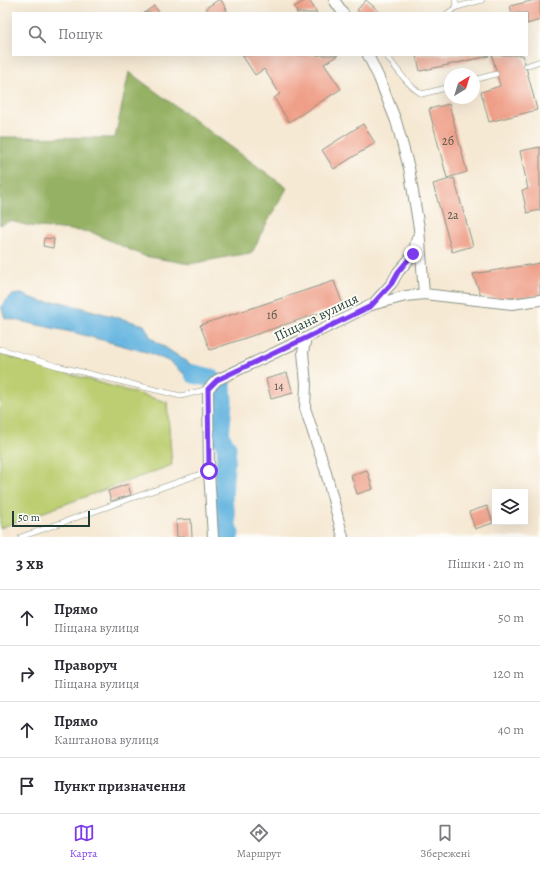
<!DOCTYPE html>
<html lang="uk">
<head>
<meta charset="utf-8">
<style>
  body { margin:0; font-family:Alegreya,serif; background:#f7f7f7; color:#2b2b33 }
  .controls { position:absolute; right:12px; bottom:12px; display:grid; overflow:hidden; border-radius:0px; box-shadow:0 4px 16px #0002 }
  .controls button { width:36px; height:36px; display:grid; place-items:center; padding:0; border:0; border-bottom:1px solid #e1e1e2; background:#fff; color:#2b2b33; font:20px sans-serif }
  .compass { position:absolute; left:444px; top:68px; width:36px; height:36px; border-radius:50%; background:#fff; box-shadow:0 4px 16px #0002; rotate:38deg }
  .scale { position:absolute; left:12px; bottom:10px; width:78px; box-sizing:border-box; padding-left:4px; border:2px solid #1f3d34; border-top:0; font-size:11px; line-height:14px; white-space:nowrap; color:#1f3d34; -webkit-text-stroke:3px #fdfcf7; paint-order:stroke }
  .stop { position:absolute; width:12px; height:12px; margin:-9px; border:3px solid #7c3aed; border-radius:50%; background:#fff }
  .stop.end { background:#7c3aed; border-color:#fff; box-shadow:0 1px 4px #0008 }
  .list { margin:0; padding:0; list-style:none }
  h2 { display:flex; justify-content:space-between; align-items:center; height:52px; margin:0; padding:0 16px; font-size:17px }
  h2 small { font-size:13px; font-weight:400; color:#7c7c81 }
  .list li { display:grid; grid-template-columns:26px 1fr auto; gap:12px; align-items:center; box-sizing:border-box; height:56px; padding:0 16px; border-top:1px solid #e1e1e2 }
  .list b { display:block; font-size:15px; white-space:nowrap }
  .list p { margin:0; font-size:13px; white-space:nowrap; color:#7c7c81 }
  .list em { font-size:13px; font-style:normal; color:#7c7c81 }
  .icon { flex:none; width:22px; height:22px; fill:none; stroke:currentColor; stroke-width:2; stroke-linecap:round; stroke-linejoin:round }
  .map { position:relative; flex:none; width:540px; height:537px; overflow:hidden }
  .search { position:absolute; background:#fff; box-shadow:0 4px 16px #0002; left:12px; right:12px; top:12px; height:44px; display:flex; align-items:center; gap:10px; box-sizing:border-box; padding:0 14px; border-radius:0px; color:#7c7c81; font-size:15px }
  .sheet { height:276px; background:#fff }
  nav { display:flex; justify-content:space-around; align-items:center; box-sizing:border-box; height:56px; border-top:1px solid #e1e1e2; background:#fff; font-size:11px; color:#7c7c81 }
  nav a { display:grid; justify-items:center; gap:2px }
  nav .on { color:#7c3aed }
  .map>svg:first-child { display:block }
  .green { fill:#bcce71; stroke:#6e8652 }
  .forest { fill:#95b163; stroke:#5a774c }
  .water { fill:#66b5e0; stroke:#42798a }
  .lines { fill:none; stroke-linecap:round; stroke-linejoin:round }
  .river { stroke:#66b5e0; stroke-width:19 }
  .building { fill:#ef9f88 }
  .lane-casing { stroke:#8a9384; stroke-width:6 }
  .street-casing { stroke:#8a9384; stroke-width:12 }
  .lane { stroke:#fff; stroke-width:5 }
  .street { stroke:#fff; stroke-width:10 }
  .route { stroke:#7c3aed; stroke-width:5 }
  .labels { text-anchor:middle; stroke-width:3.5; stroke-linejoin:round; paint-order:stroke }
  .number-label { font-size:12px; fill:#535649 }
  .street-label { font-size:14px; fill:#1f3d34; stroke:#fdfcf7 }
</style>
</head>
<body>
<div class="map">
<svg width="540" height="537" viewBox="0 0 540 537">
  <rect width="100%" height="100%" fill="#fdfcf7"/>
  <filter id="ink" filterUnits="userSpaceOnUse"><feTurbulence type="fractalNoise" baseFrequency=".025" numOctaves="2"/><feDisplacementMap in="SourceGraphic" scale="8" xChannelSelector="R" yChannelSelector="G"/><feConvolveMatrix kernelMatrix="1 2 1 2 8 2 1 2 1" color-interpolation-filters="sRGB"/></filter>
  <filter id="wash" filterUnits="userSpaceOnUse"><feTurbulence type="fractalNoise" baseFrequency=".012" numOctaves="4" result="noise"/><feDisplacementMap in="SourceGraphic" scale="16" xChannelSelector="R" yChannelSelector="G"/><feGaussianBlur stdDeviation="0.9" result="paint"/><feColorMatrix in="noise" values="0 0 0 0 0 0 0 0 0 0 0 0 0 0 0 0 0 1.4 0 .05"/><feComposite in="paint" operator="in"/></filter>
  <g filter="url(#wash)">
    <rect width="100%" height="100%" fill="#f6e9d4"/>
    <path class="green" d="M0,354L167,402L172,465L0,528Z"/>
    <path class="forest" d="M129,72L287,188L263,230L252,253L232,256L190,264L144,256L91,232L30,226L10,221L0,225V137L115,138Z"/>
    <path class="water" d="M21,294L43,302H61L144,325L151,338L193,366L194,374L183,373L170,362L150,353L76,333L5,318L1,306L12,295Z"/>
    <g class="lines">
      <path class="river" d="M194,374L211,378
        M222,387L223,402L220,437L227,447L224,478L223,504C229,513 224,524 230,533L229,537"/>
    </g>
    <g id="blocks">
      <path class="building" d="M218,0H221L227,10L223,13H205L208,11L206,8Z
        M306,0H309L317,13H296L297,12L294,7Z
        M366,0L381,13H360L357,10Z
        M535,0H540V20L527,24V13H512L510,6Z
        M154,6L160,13H144Z
        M242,55H338L324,64L341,89L289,122L274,98L280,94L264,69L255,75Z
        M416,55H489V56L420,71Z
        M492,55H523L537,110L489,122L481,92L500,86Z
        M449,104L467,172L447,178L429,109Z
        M363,124L375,143L334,169L322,150Z
        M540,147V210L527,213L522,190L528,189L520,151Z
        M454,178L473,246L452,252L433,184Z
        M44,238L54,239L53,248L43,246Z
        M540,263V295L504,299L481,296L473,274Z
        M334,281L343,305L210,350L200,325Z
        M287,373L293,393L271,399L266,379Z
        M367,470L373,489L357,494L351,475Z
        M128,484L131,495L111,501L108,491Z
        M487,506L493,523L475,529L469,512Z
        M191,519L192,537H177L176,520Z"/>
    </g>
  </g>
  <g filter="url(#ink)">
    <use href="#blocks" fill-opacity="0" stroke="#8a9384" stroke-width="1"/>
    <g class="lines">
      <g class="lane-casing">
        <path id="lane" d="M455,0L457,7
          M448,13L457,7L482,0
          M386,55C396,68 408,86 422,94L450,87
          M526,66L540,61
          M474,80L496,74
          M0,349L57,366L181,396L208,389
          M21,537L209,471"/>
      </g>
      <g class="street-casing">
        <path id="street" d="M334,0L343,13
          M368,55L379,78L396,121L409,168L419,228L424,294
          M372,305L392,283L398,272L413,255L417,238
          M306,338L303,352L306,384L305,408L325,469L343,537
          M213,537L209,471L208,389L217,380L306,338L371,305L406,296L424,294L512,304L540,300"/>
      </g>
      <use href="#lane" class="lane"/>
      <use href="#street" class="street"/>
    </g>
  </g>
  <g class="lines" filter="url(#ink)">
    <path class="route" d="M209,471L208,389L217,380L306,338L371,306L392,283L398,272L413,254"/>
  </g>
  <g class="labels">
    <g class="number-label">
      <text x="448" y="145">2б</text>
      <text x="453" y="219">2а</text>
      <text x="272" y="319">1б</text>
      <text x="279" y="390">14</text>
    </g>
    <g class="street-label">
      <text transform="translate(316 317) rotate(-26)" y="5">Піщана вулиця</text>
    </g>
  </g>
</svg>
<div class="controls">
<button><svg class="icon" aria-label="layers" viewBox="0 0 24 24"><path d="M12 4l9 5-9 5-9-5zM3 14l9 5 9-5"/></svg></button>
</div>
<svg class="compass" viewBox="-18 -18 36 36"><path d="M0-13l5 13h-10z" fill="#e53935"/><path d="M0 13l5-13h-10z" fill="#7c7c81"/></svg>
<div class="scale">50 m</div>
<div class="stop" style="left:209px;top:471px"></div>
<div class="stop end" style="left:413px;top:254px"></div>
<div class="search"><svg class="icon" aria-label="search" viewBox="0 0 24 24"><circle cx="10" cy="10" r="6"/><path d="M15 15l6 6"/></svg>Пошук</div>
</div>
<section class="sheet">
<h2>3 хв<small>Пішки · 210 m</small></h2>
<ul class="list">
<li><svg class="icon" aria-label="ahead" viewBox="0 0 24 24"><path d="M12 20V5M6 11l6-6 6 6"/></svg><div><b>Прямо</b><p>Піщана вулиця</p></div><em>50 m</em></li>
<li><svg class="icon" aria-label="right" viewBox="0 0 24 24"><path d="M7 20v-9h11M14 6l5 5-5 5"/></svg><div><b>Праворуч</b><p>Піщана вулиця</p></div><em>120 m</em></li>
<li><svg class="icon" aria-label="ahead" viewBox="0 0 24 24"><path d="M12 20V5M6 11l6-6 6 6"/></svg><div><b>Прямо</b><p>Каштанова вулиця</p></div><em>40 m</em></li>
<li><svg class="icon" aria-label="arrive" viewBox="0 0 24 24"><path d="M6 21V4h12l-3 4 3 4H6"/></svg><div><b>Пункт призначення</b></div></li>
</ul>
</section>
<nav>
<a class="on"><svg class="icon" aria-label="map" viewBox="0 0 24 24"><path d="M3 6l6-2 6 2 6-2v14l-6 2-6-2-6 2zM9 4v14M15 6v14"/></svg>Карта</a>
<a><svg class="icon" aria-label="directions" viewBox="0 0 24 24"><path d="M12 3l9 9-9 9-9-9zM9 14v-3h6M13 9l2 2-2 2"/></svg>Маршрут</a>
<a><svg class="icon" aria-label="saved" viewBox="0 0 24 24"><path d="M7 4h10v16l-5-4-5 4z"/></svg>Збережені</a>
</nav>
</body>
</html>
